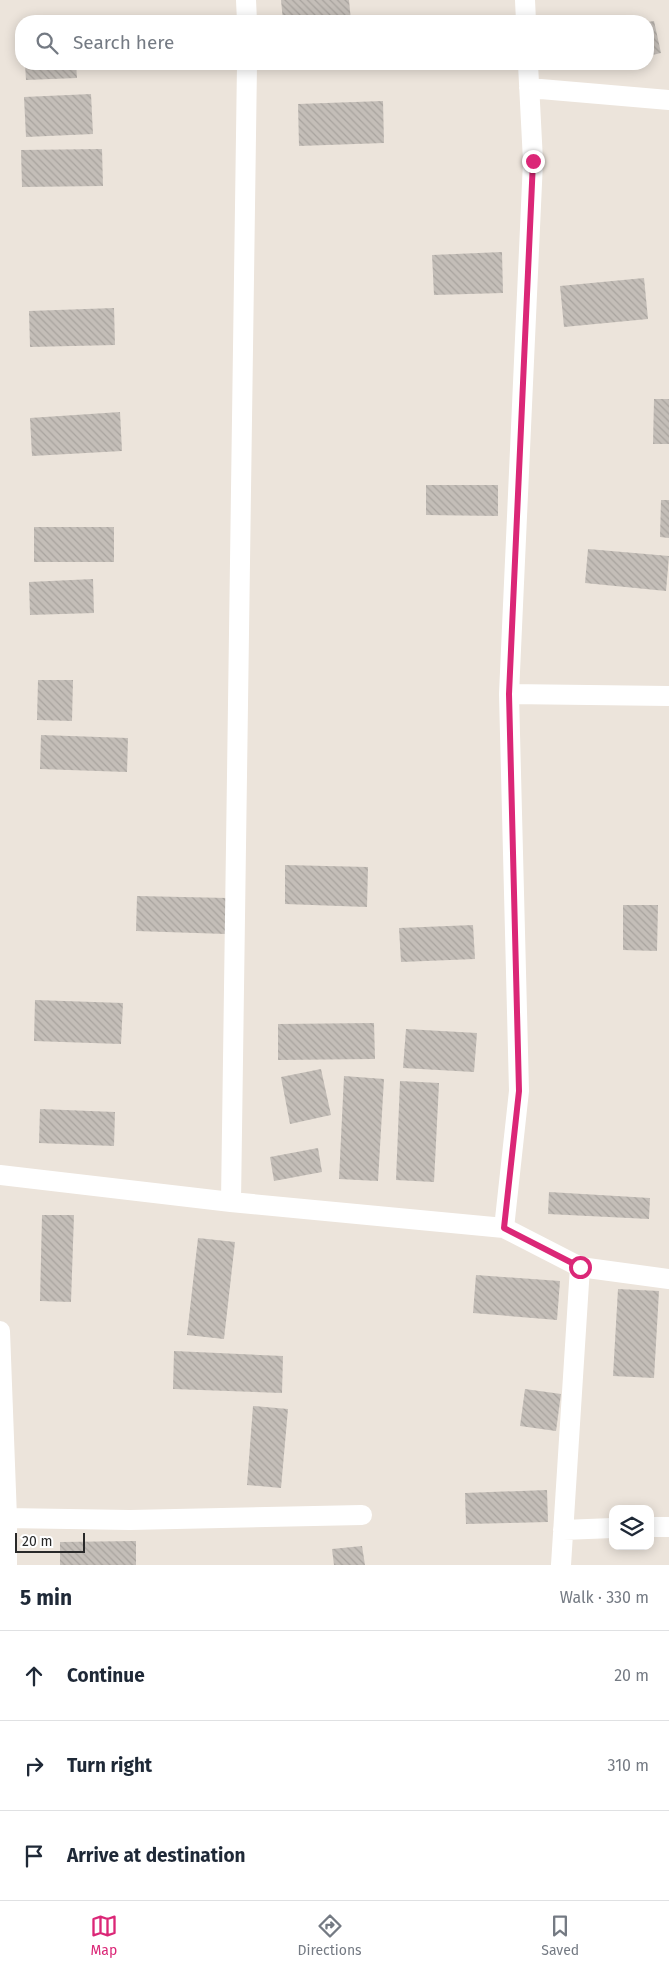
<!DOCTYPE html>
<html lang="en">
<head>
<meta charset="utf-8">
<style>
  body { margin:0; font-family:"Fira Sans",sans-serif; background:#f6f6f7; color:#1f2937 }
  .controls { position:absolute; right:15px; bottom:15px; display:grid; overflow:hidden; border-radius:10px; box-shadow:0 2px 12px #0003 }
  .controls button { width:45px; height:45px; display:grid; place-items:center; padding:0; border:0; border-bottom:1px solid #e0e1e3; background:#fff; color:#1f2937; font:25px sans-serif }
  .scale { position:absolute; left:15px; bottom:12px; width:70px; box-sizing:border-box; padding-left:5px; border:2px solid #292929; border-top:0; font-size:14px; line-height:18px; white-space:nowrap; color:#292929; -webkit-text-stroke:4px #fff; paint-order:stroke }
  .stop { position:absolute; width:15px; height:15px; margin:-11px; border:4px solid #db2777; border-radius:50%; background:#fff }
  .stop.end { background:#db2777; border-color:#fff; box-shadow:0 1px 5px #0008 }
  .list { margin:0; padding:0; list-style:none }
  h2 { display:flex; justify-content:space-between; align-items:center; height:65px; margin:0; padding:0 20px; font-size:21px }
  h2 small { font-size:16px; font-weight:400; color:#747a83 }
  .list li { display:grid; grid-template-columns:32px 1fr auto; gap:15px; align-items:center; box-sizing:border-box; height:90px; padding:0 20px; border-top:1px solid #e0e1e3 }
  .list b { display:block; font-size:19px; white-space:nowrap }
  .list em { font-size:16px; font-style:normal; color:#747a83 }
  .icon { flex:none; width:28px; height:28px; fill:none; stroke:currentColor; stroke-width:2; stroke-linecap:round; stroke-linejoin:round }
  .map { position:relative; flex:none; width:669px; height:1565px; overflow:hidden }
  .search { position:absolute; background:#fff; box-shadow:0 2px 12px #0003; left:15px; right:15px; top:15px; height:55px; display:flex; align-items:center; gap:12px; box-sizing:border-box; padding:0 18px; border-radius:20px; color:#747a83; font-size:19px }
  .sheet { height:335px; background:#fff }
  nav { display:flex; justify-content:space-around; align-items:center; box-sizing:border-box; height:70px; border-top:1px solid #e0e1e3; background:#fff; font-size:14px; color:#747a83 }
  nav a { display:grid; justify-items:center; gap:2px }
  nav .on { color:#db2777 }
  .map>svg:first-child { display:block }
  .building { fill:url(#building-back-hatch) }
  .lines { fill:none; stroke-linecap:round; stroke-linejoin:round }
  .minor { stroke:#fff; stroke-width:20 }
  .route { stroke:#db2777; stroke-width:6 }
</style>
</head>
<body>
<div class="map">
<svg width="669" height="1565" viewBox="0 0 669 1565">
  <defs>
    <pattern id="building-back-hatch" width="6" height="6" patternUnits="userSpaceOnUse" patternTransform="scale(1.25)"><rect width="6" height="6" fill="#c4beb8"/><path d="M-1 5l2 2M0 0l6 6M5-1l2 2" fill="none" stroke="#a8a39e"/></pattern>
  </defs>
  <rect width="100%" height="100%" fill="#ece4db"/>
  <path class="building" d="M281,0H349L351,21H283Z
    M654,21L661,53L648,56V22Z
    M25,64H76L77,78L26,80Z
    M91,94L93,134L26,137L24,97Z
    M383,101L384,143L299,146L298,104Z
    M102,149L103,186L22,187L21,150Z
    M502,252L503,293L434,295L432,255Z
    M644,278L648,319L564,327L560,286Z
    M114,308L115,345L30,347L29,311Z
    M654,399H669V444H653Z
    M120,412L122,451L32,456L30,418Z
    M426,485H498V516L426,515Z
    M661,500H669V538L660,537Z
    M34,527H114V562H34Z
    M588,549L669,556L666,591L585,583Z
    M93,579L94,613L30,615L29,582Z
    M38,680H73L72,721L37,720Z
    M41,735L128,738L127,772L40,769Z
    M285,865L368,867L367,907L285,904Z
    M137,896L228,898L226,934L136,931Z
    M623,905H658L657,951L623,950Z
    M473,925L475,959L401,962L399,928Z
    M35,1000L123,1003L121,1044L34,1041Z
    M374,1023L375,1059L278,1060V1024Z
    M406,1029L477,1033L474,1072L403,1068Z
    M321,1069L331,1115L290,1124L281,1077Z
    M344,1076L384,1079L378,1181L339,1179Z
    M400,1081L439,1083L434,1182L396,1180Z
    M40,1109L115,1112L114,1146L39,1143Z
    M318,1148L322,1172L274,1181L270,1157Z
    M549,1192L650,1198L649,1219L548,1214Z
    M42,1215H74L71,1302L40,1301Z
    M198,1238L235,1242L224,1339L187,1335Z
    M476,1275L560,1281L557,1320L473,1313Z
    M618,1289L659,1291L654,1378L613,1376Z
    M174,1351L283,1356L282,1393L173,1389Z
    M525,1389L561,1394L556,1431L520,1426Z
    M253,1406L288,1409L281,1488L247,1485Z
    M547,1490L548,1522L466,1524L465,1493Z
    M136,1541V1565H60V1542Z
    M362,1546L365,1565H334L332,1549Z"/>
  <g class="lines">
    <path class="minor" d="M246,0L247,21
      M525,0L526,21
      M529,88L669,100
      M509,694L669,696
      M0,1175L231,1202L504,1228L580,1267L669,1279
      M231,1202L247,64
      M504,1228L519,1091L509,694L533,161L528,64
      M0,1331L7,1518V1565
      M7,1518L130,1520L362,1515
      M650,1527H669
      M563,1530L613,1528
      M561,1565L580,1267"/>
  </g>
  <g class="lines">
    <path class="route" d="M533,161L509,694L519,1091L504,1228L580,1267"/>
  </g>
</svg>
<div class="controls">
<button><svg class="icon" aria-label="layers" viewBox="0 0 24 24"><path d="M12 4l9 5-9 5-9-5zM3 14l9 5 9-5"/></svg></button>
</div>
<div class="scale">20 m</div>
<div class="stop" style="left:580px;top:1267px"></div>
<div class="stop end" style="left:533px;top:161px"></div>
<div class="search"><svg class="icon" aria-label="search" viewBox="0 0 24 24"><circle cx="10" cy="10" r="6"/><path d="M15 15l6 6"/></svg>Search here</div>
</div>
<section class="sheet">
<h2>5 min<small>Walk · 330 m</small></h2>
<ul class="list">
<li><svg class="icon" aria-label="ahead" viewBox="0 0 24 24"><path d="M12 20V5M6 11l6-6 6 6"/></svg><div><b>Continue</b></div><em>20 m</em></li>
<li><svg class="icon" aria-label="right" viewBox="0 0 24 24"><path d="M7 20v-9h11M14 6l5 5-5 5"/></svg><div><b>Turn right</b></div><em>310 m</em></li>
<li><svg class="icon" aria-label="arrive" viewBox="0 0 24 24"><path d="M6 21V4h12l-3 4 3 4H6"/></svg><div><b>Arrive at destination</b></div></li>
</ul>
</section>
<nav>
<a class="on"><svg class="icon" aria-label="map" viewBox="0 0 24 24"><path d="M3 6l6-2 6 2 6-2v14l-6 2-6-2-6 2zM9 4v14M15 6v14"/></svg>Map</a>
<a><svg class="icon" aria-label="directions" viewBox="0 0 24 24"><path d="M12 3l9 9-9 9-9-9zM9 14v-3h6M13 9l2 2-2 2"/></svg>Directions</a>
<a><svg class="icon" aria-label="saved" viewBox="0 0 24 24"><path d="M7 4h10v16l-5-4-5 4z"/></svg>Saved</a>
</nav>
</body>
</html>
